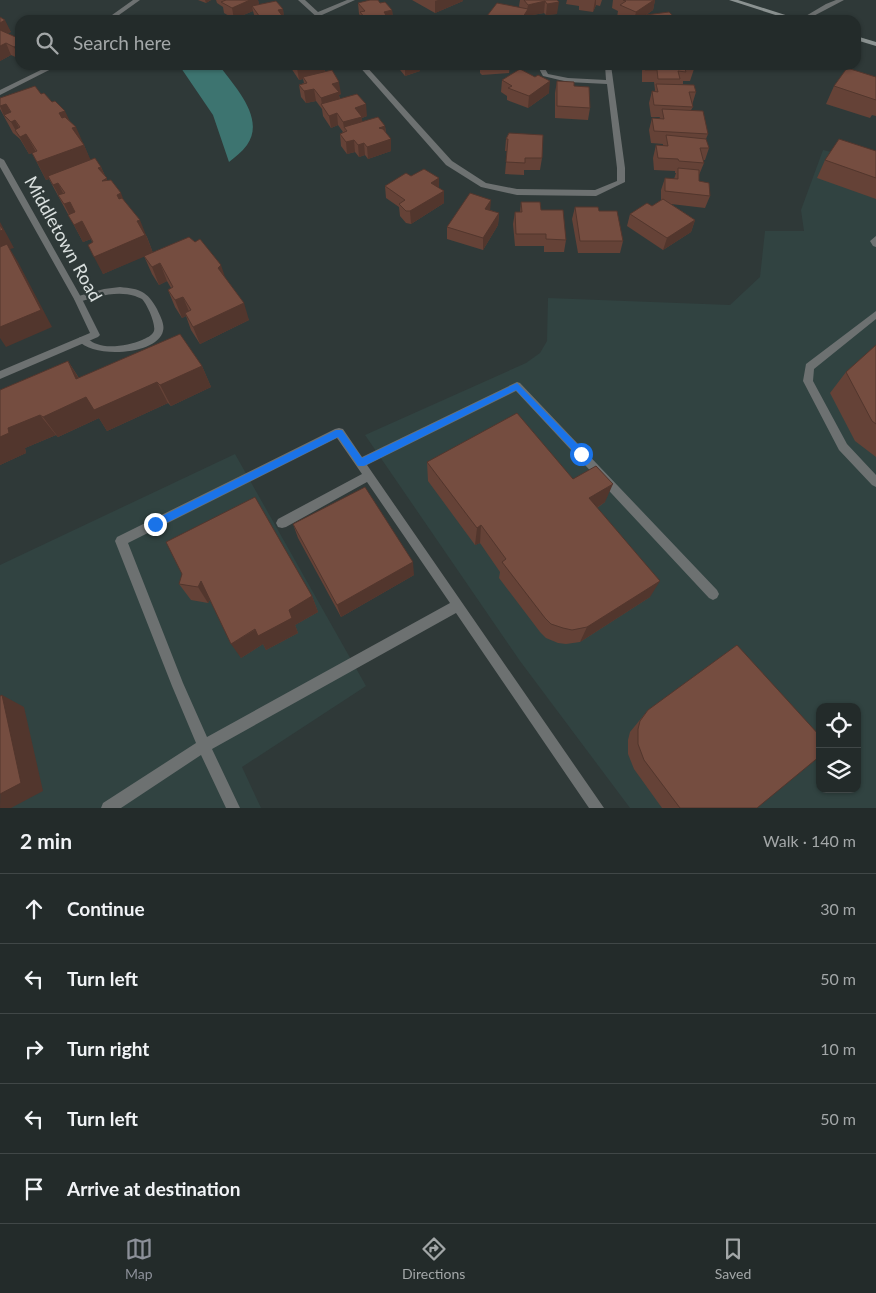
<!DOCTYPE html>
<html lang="en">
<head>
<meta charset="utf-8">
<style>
  body { margin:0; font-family:Lato,sans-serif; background:#2b3332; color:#f1f3f6 }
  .controls { position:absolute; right:15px; bottom:15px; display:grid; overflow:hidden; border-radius:10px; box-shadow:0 1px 4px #0004 }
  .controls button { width:45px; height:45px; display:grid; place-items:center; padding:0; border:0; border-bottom:1px solid #404747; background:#232b2a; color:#f1f3f6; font:25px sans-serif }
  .stop { position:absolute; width:15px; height:15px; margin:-11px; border:4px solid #1a73e8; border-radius:50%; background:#fff }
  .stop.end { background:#1a73e8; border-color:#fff; box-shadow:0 1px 5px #0008 }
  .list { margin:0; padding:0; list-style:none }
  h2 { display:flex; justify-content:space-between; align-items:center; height:65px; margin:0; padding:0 20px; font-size:21px }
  h2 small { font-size:16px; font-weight:400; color:#a3a7a8 }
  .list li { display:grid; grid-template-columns:32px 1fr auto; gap:15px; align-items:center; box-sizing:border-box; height:70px; padding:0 20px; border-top:1px solid #404747 }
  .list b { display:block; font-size:19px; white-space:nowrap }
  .list em { font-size:16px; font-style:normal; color:#a3a7a8 }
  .icon { flex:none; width:28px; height:28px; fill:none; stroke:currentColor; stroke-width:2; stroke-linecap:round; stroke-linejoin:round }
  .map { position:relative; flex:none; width:876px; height:808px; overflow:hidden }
  .search { position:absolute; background:#232b2a; box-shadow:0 1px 4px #0004; left:15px; right:15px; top:15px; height:55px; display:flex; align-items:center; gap:12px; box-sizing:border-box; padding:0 18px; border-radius:15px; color:#a3a7a8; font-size:19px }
  .sheet { height:415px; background:#232b2a }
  nav { display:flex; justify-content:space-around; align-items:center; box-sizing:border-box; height:70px; border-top:1px solid #404747; background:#232b2a; font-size:14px; color:#a3a7a8 }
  nav a { display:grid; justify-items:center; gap:2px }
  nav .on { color:#8c9099 }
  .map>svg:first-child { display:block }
  .built { fill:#314341; fill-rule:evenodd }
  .water { fill:#3d7470 }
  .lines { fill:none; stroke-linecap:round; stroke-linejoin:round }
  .lane { fill:#6d7171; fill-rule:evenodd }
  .street { fill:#6d7171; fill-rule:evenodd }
  .secondary { fill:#8b9291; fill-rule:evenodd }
  .wall { fill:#654237 }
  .shaded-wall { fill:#52362d }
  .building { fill:#754d40; stroke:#52362d }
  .route { fill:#1a73e8 }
  .labels { text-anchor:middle; stroke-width:4.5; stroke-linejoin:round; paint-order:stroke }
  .street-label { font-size:18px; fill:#dae0df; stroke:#2f3938 }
</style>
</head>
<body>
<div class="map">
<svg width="876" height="808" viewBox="0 0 876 808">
  <rect width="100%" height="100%" fill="#2f3938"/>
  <path class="built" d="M823,150L876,163V808H630L520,661L365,435L526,363L540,353L547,341L548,298L730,305L760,277L765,231H804L801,210ZM820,707H857V789H820Z
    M235,454L366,686L242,767L261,808H0V565Z"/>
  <path class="water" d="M179,65H219C234,86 266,118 247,145C242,152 235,157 229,162L213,115Z"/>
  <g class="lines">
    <path class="lane" d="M836,0H844L806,20H799L826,4Z
      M876,236V247L873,246L870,241Z
      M120,287C140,289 147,291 157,309C160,316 165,324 163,331C158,355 92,359 78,340L80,337C87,336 90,342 97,344C109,349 130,345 142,340C146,338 152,336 154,331C156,324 147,304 142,299C140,298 137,297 135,296C116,290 96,297 78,302L74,299L75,297L104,289Z
      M876,311V319L814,369L813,381L847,444L876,475V487L872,485L839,450L803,381L806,364Z
      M517,382L520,383L717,590L719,594L717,598L713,600L709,598L516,391L367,465L604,808H589L456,613L212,749L240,808H226L201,755L121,808H101L103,803L196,743L172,686L115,541L117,537L335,429L339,428L343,429L362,457ZM337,438L362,474L278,519L276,523L278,527L282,528L286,527L367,482L450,603L207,737L183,683L128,543Z"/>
    <path class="street" d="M133,0H140L112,20H105Z
      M298,0H305L318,12L347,0H355L322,15L327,20H320Z
      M51,65H59L0,95V90Z
      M358,65H365L452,161L486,183L517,189L595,190L617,181V168L607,84L568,82L543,76L537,65H543L548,74L568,78L606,80L605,65H611L625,168V182L596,196L517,195L481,187L446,165Z
      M0,158L4,160L82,299L100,335L98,337L0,379V371L90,333L74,299L0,167Z"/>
    <path class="secondary" d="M729,0H738L801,20H791Z
      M856,36L876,42V46L856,40Z"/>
  </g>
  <path class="wall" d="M198,0H211L206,3Z
    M216,0H258L259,5L283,9L284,20H256L255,18L253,11L234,19L224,13L223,7L217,3Z
    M412,0H463V1L435,13Z
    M520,0H557V14L546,15L544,13L527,16V20H487V16L520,8L519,6Z
    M567,0H602L600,6L596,5L593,12L579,10V6L566,4Z
    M613,0H655L653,10L646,15L675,18L674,20H625L617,17L618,11L612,8Z
    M358,3H380L392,10L393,20H361V17L359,14Z
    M0,17L11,32L8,33L20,59L11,55L0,61Z
    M289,65H324L325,72L341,94L339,95L340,99L367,116L362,118V122L385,126L386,133L391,151L368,159L365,155L359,157L355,152L347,154L341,146L340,134L343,132L338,125L331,128L323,116L322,109L316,101L306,103L301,97L299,85L304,83L303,79L299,80Z
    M390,65H426V66L420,67V71L405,76L396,65L391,66Z
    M480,65H510L509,73L482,75L480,73Z
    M637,65H693L694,69L690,81H683V84H678V85L696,92L692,105L693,107L691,110L708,134L706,139L709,148L705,160H703L704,163L699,175V181L710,196L705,208L671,204L695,220L691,232L663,250L627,226L630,214L652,206L661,200V190L665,178L674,179L676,173H675V171L654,170L653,158L656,145L663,146V144L651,143L649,130L652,118L659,119L660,117H651L649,103L652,91L654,92L655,90L654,82H642V71L643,65Z
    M876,77V116L872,115L870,118L826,104L834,86Z
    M502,80L549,93L528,108L507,100V96L501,92Z
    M557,81L574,86L590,108L588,120L555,118V93Z
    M41,94L52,102L69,120L84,145L90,160L101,167L107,180L123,199L147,237L153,253L225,278L249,320L200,344L191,330L186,316L182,318L175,307L168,290L171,288L167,281L159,285L152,274L144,256L103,274L92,242L91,239L83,242L49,179L46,180L32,153L29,154L20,139L13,133L0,109V98Z
    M509,133L542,158L540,170H524V175L505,174L507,151H505L506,139Z
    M876,151V199L817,178L825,160Z
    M411,176L439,188L444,191V203L411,224L406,223L400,216L399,207L386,198L385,186Z
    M521,202L541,210L566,240L564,252H544V246H515L513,224L515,212H520Z
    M575,207L599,211L623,241L620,253H578L572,219Z
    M490,210L499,213L498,225L483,250L447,239V227Z
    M876,345V457L855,441L830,393L846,372Z
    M68,361L79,378L202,366L211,387L171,406L168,403L107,431L99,418L58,437L56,435L25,448L26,453L0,465V390Z
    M427,462L573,479L605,502L597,508L650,597L580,642L566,644L558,643L546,638L540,632L499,578L500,572L480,543L475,545L428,481Z
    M293,524L414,575L341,617L298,538Z
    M179,584L312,596L318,612L295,625L298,633L266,650L263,644L241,658L210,600L208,603L191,600Z
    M648,710L757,808H662L634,769L628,754V740L630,732Z"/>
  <path class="shaded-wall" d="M205,0H211L206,3Z
    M250,0H258L260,8L252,6L253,11L234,19L232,8Z
    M438,0H463V1L435,13V1Z
    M595,0H596V5L593,12Z
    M654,0H655L653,10L640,19L638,16L637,20H634L636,12Z
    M545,1L544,13L527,16V20H523V17L527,10L528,5Z
    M559,2L557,14L546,15L547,4Z
    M283,9L284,20H269L278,10Z
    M392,10L393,20H367L384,12Z
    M5,20L11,32L0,37V23Z
    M6,43L11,55L0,61V46Z
    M20,44V59L14,47Z
    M311,65H324L325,74L303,77V79L299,80L297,68Z
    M405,65H426V66L420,67V71L405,76Z
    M550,81L549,93L528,108L529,96Z
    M339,82L341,94L339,95L340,104L322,105L321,98L332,84Z
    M314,89L316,101L306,103L304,91Z
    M6,104L23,135L26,134L36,152L29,154L11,122L4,116L0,106Z
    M366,104L367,116L362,118L363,129L344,127L345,134L343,122L355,108Z
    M65,111L73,128L76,127L84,145L80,146L67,131L59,113Z
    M337,113L338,125L331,128L329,116Z
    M385,126L386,138L379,128Z
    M391,139V151L368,159L367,147Z
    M354,140L355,152L347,154L346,142Z
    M364,143L365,155L359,157L358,145Z
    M84,145L92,163L46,180L37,162Z
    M101,167L114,196L110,199L98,168Z
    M439,178V191L431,183Z
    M58,183L67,201L60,198L53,185Z
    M444,191V203L411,224L410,211Z
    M121,193L128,211L124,213L117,195Z
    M491,200L490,212L485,209Z
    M70,202L79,219L73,222L64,204Z
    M499,213L498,225L483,250V238Z
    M140,220L153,253L103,274L94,257Z
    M695,220L691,232L663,250L667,238Z
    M82,221L91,239L83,242L74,225Z
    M0,222L14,248L10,249L18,262L52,327L6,347L0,338Z
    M160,263L167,281L159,285L152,267Z
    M221,265L227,283L218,268Z
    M183,297L190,314L185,313L186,316L182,318L175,300Z
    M244,303L249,320L200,344L193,327Z
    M68,361L81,382L76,379Z
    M202,366L211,387L171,406L160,385Z
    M157,382L168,403L107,431L99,418L58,437L43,417L86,397Z
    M40,415L56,435L25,448L26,453L0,465V437L8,428Z
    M613,484L605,502L583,517L589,498Z
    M481,525L480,543L475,545L477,528Z
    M413,562L414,575L341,617L337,605Z
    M201,581L211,598L208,603L198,587Z
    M660,581L650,597L580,642L587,627Z
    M312,596L318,612L295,625L298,633L266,650L263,644L241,658L231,644Z
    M2,695L24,707L43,791L11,808H0Z"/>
  <path class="building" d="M226,0H250L232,8L221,2Z
    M370,0H378L380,3L385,2L392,10L384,12L386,15L367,20L360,12L365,11L358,3Z
    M524,0H557L559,2L547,4L545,1L528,5Z
    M623,0H654L636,12L620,5L626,1Z
    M276,1L283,9L278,10L283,17L269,20H262L252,6Z
    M497,3L528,9L523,17L519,16L517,20H507L487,16Z
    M669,12L675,18L668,19L669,20H641L638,16Z
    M0,17L5,20L0,23Z
    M0,30L20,39V44L14,47L6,43L0,46Z
    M294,65H311L297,68Z
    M645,65H693L694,69H685L686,72L678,71L680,79H658L657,70H645Z
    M847,68L876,77V100L834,86Z
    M520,69L535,77L538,75L550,81L529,96L508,88L512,86L502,80Z
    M332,70L339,82L332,84L339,92L321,98L314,89L304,91L299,85L307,83L303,77Z
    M557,81L574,82V86L589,87L590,108L557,106Z
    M656,84L694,85L696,92H689L693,107L654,105L652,91L658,92Z
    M35,86L41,94L44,93L52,102L55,101L65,111L59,113L62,118L65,117L76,127L72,128L84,145L37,162L32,153L37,151L26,134L20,137L15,130L20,127L15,120L11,122L4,115L11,112L6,104L0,106V98Z
    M357,94L366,104L355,108L362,117L343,122L337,113L329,116L321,104Z
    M662,109L703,111L708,134L654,131L652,118L664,119Z
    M378,117L385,126L379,128L383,129L391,139L367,147L364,143L358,145L354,140L346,142L340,134L347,131L344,127Z
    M509,133L543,135L542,158H525V163L506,162L508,139H506Z
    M666,135L706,139L709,148H700L704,163L679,161L678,159L658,158L656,145L668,146Z
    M839,139L876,151V178L825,160Z
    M95,158L101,167L98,168L107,178L102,181L111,180L121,193L117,195L119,199L122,198L140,220L137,221L145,235L94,257L88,245L93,242L82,221L74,225L68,215L75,212L70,202L64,204L58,195L65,193L58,183L53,185L48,176Z
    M678,168L699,170V181L709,183L710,196L665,191V178L678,179Z
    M424,169L439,178L431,183L444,191L410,211H406L399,204L405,200L385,186L406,173L411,176Z
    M470,193L491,200L485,209L499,213L483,238L447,227Z
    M663,199L695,220L667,238L630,214L647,203L652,206Z
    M521,202H540L541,210H563L566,240L546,239V234H516L515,212H522Z
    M575,207H598L599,211H617L623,241H580Z
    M0,225L3,230L0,231Z
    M189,237L195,242L200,239L221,265L218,268L244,303L193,327L185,313L191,310L183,297L175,300L168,290L173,287L160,263L152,267L144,256Z
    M7,244L41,310L0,327V247Z
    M180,334L202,366L160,385L157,382L94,410L86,397L43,417L40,415L8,428L9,433L0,437V390L68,361L76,379Z
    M876,345V424L872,421L846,372Z
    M517,413L573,479L596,466L613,484L589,498L660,581L587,627L572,630L563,628L551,624L545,618L502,562L506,559L481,525L477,528L427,462Z
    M365,487L413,562L337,605L293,524Z
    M255,497L312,596L289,610L292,618L258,636L255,629L231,644L201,581L198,587L179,584L182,574L166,542Z
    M737,645L820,736V756L757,808H680L644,760L638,744V729L640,721L648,710Z
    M2,695L21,783L0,794V696Z"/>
  <path class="route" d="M517,383L584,451V456H578L516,390L364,466H358L338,437L158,527L155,528L150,524L152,521L336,430H342L362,458Z"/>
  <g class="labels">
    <g class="street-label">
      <text transform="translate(63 239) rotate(61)" y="6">Middletown Road</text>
    </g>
  </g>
</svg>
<div class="controls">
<button><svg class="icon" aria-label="locate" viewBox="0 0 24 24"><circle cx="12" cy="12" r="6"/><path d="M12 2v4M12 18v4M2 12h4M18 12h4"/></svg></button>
<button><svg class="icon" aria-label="layers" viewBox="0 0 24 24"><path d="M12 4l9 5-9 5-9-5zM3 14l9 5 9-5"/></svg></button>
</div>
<div class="stop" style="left:581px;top:454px"></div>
<div class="stop end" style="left:155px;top:524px"></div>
<div class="search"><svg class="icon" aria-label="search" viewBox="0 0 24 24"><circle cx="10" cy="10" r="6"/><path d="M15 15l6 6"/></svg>Search here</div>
</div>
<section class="sheet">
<h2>2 min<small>Walk · 140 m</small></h2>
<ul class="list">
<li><svg class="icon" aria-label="ahead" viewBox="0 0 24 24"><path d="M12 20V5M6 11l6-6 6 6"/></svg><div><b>Continue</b></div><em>30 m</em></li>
<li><svg class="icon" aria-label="left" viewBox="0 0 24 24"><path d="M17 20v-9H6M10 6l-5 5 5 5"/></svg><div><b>Turn left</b></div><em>50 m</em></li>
<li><svg class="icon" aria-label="right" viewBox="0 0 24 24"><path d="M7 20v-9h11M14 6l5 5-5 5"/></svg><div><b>Turn right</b></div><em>10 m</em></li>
<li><svg class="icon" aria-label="left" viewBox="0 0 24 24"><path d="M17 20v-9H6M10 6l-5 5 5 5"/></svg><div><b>Turn left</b></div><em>50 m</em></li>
<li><svg class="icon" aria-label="arrive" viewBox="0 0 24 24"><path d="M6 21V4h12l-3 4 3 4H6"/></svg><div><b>Arrive at destination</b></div></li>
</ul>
</section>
<nav>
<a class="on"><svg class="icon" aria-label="map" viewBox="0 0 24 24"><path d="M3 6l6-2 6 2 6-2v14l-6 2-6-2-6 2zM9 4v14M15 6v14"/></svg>Map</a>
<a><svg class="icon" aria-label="directions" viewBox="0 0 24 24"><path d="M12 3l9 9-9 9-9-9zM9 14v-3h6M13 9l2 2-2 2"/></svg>Directions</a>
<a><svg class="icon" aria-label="saved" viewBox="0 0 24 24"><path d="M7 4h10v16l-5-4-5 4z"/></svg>Saved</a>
</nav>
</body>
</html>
